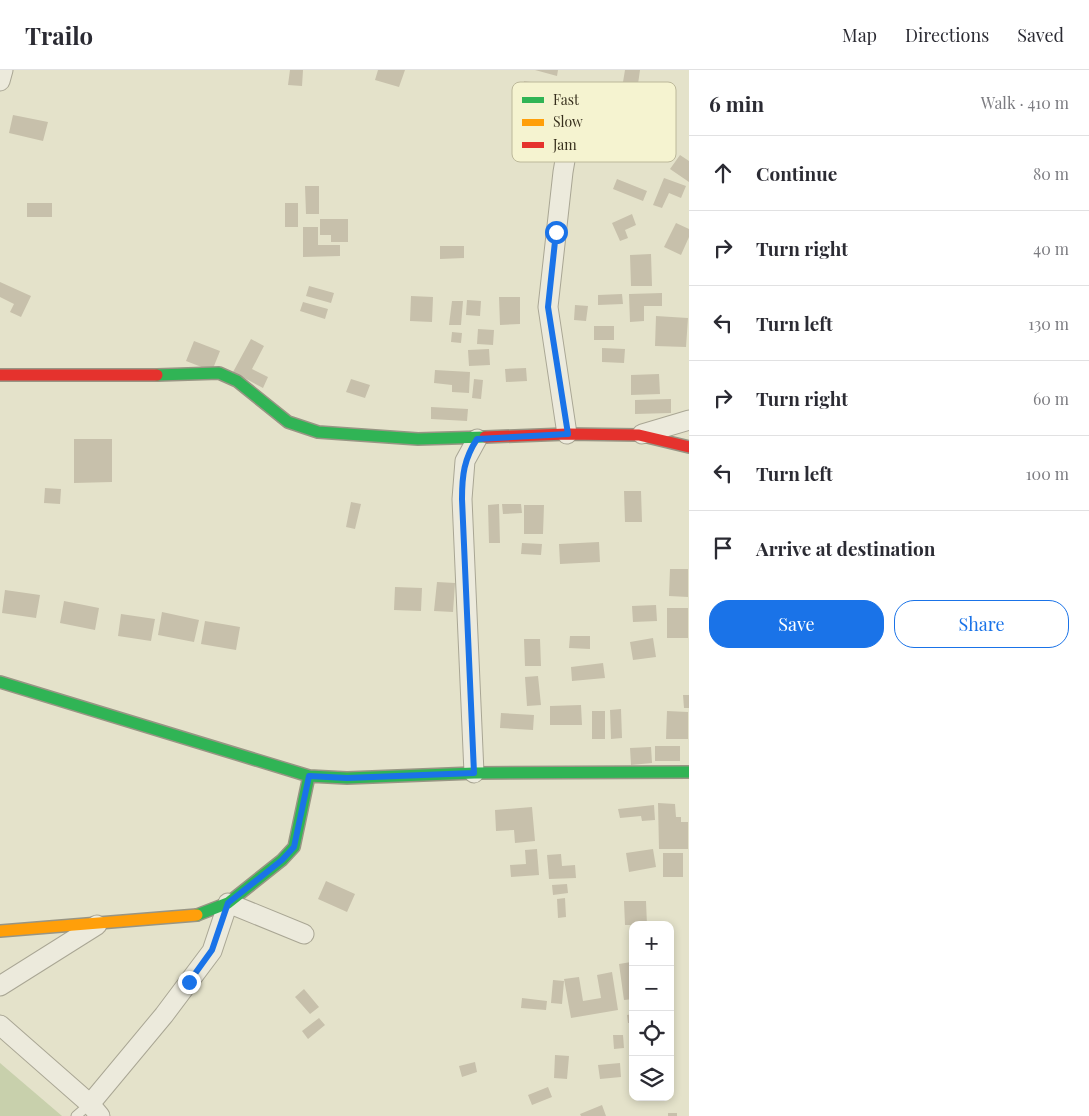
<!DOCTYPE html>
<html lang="en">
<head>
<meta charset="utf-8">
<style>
  body { margin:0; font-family:"Playfair Display",serif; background:#f2f2f3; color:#2b2b33 }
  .controls { position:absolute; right:15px; bottom:15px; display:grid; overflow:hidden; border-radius:10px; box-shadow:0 2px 8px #0003 }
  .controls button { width:45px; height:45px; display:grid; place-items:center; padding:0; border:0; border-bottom:1px solid #e1e1e2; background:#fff; color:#2b2b33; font:25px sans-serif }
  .stop { position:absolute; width:15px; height:15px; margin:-11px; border:4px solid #1a73e8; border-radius:50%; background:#fff }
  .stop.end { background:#1a73e8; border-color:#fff; box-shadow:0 1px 5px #0008 }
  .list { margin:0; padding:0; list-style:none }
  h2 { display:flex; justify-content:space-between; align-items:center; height:65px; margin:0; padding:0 20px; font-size:21px }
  h2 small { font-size:16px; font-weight:400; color:#7c7c81 }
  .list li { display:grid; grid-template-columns:32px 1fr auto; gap:15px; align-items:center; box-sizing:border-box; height:75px; padding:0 20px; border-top:1px solid #e1e1e2 }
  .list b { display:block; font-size:19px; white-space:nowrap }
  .list em { font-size:16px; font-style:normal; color:#7c7c81 }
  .actions { display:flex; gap:10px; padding:15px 20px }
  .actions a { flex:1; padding:11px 0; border:1px solid #1a73e8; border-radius:20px; text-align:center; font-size:18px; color:#1a73e8 }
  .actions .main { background:#1a73e8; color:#fff }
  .icon { flex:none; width:28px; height:28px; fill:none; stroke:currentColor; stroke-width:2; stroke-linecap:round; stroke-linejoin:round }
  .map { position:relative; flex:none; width:689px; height:1046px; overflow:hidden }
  header { display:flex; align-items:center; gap:30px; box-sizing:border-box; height:70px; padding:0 25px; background:#fff; border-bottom:1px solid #e1e1e2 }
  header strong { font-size:24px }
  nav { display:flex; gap:28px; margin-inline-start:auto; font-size:18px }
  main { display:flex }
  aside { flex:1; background:#fff }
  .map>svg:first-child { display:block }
  .cemetery { fill:#c8d0ac }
  .building { fill:#c7c0ab }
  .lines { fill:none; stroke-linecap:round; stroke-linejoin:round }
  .lane-casing { stroke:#a9a694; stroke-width:11 }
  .street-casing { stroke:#a9a694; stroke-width:21 }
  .fast-casing { stroke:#989584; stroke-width:14 }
  .slow-casing { stroke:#989584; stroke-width:14 }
  .jam-casing { stroke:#989584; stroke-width:14 }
  .lane { stroke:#eceadc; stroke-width:9 }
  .street { stroke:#eceadc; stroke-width:19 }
  .fast { stroke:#30b455; stroke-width:11 }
  .slow { stroke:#ff9f0a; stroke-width:11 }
  .jam { stroke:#e5322d; stroke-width:11 }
  .route { stroke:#1a73e8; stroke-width:6 }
  .key { fill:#f5f3d0; stroke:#bcb89a; stroke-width:1 }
  .key-label { font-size:14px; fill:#372f1d }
</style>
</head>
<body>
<header>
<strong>Trailo</strong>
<nav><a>Map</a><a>Directions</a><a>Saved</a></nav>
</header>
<main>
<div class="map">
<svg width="689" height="1046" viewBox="0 0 689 1046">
  <rect width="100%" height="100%" fill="#e4e2ca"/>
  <path class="cemetery" d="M0,993L62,1046H0Z"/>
  <path class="building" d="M290,0H303L302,16L288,15Z
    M378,0H405L399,17L375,10Z
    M535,0H558L557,6Z
    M625,0H640L638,14L623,12Z
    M524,11L538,13L533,45L519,43Z
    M13,45L48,52L43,71L9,63Z
    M680,85L689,91V112L670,99Z
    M664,108L686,116L681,128L669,123L662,138L653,135Z
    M617,109L647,121L643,131L613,119Z
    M305,116H319V144H306Z
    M27,133H52V147H27Z
    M285,133H298V157H285Z
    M632,144L636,155L625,160L628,168L620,171L612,153Z
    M320,149H348V172H331V165H320Z
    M676,153L689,159V167L681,185L664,177Z
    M303,157H318V175H340V186L303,187Z
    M440,176H464V188L440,189Z
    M651,184L652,216H631L630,185Z
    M0,212L31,226L21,247L10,242L14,234L0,227Z
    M309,216L334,223L331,233L306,226Z
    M662,223V236H644V251L630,252L629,224Z
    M622,224L623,234L598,235V225Z
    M411,226L433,227L432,252L410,251Z
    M499,227H520V254L500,255Z
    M467,230L481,231L480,246L466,245Z
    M452,231H463L461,255H449Z
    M303,232L328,239L325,249L300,241Z
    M575,235L588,236L586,251L574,250Z
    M656,246L688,248L686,277L655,276Z
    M594,256H614V270H594Z
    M478,259L494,260L493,275L477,274Z
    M452,262L462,263L461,273L451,272Z
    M251,269L264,276L252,299L268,307L263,318L233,302Z
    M194,271L220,281L212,301L186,291Z
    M602,278L625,279L624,293L602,292Z
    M489,279L490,295L469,296L468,280Z
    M526,298L527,311L506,312L505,299Z
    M435,300L470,302L469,323L452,322V315L434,313Z
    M659,304L660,324L631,325V305Z
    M351,309L370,315L365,328L346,322Z
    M474,309L483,310L481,329L472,328Z
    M671,329V343L635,344V330Z
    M431,337L468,339L467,351L431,349Z
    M74,369H112V412L74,413Z
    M45,418L61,419L60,434L44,433Z
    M624,421H641L642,452H625Z
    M351,432L361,434L355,459L346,457Z
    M499,434L500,473H489L488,435Z
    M502,434H521L522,443L503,444Z
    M524,435H544L543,464H524Z
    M599,472L600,492L560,494L559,474Z
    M522,473L542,474L541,485L521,484Z
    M670,499H688V527L669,526Z
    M437,512L455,513L453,542L434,541Z
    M395,517L422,518L421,541L394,540Z
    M5,520L40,525L36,548L2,543Z
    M64,531L99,538L95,560L60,553Z
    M656,535L657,551L633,552L632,536Z
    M667,538H688V568H667Z
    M162,542L199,550L194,572L158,565Z
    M121,544L155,549L151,571L118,566Z
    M205,551L240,557L236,580L201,574Z
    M570,566H590V579L569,578Z
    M653,568L656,587L633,590L630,572Z
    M524,569H540L541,596H525Z
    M603,593L605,608L572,611L571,597Z
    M538,606L541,635L527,636L525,607Z
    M683,625H689V638H684Z
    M581,635L582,655H550V636Z
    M621,639L622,668L611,669L610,640Z
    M592,641H605V669H592Z
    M667,641L688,642V669H666Z
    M501,643L534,645L533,660L500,658Z
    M655,676H680V691H655Z
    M651,677L652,693L631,695L630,678Z
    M658,733L675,734L676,747H681V752H688V779H659Z
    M654,735L655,750L642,751L641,746L620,748L618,739Z
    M532,737L535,771L515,773L514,760L496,761L495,740Z
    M537,779L539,805L511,807L510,795L526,794L525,780Z
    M653,779L656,797L629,802L626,783Z
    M663,783H683V807H663Z
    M561,784L562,796L575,795L576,808L549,809L547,785Z
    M326,811L355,824L347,842L318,829Z
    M567,814L568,823L553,825L552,815Z
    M565,828L566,847L558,848L557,829Z
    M624,831H646L647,855H625Z
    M631,892L633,929L624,930L619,894Z
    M612,902L618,940L571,948L564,909L579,907L583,931L601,928L597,905Z
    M553,910L564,911L562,934L551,933Z
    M304,919L319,937L310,944L295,927Z
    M522,928L547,931L546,940L521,938Z
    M633,944V953H628L627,945Z
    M319,948L325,955L308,969L302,961Z
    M613,965H623L624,978L614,979Z
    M555,985L569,986L567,1009L554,1008Z
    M475,992L477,1002L462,1007L459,996Z
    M620,993L621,1007L600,1009L598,995Z
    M548,1017L552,1027L532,1035L528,1025Z
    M602,1035L606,1046H581L580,1044Z
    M668,1043H677V1046H668Z"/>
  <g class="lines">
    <g class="lane-casing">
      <path id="lane" d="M76,1046L90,1034"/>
    </g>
    <g class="street-casing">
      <path id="street" d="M0,11L3,0
        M567,364L548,237L563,102L575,32
        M642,364L689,350
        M474,703L462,429L465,391L477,369
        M0,916L97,855
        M0,955L90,1034L100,1046
        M90,1034L164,945L212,881L228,833L304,864"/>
    </g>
    <g class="fast-casing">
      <path id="fast" d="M157,305L219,303L237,311L288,352L318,362L418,369L485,367
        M0,612L309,706L347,708L474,703L689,702
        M197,845L228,833L282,790L294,777L309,706"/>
    </g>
    <g class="slow-casing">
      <path id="slow" d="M0,861L197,845"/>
    </g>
    <g class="jam-casing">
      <path id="jam" d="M0,305H157
        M485,367L567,364L639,365L689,377"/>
    </g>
    <use href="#lane" class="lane"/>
    <use href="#street" class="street"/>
    <use href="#fast" class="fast"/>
    <use href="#slow" class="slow"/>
    <use href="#jam" class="jam"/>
  </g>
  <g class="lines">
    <path class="route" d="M189,912L212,880L228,833L282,790L294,777L309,706L347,708L474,703L462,429C462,405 464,389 477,369L568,364L548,237L556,162"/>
  </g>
  <rect x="512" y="12" width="164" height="80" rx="8" class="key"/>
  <rect x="522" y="27" width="22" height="6" fill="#30b455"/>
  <rect x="522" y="49" width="22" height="7" fill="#ff9f0a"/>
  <rect x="522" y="72" width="22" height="6" fill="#e5322d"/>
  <g class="key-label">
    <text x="553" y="35">Fast</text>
    <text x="553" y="57">Slow</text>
    <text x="553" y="80">Jam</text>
  </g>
</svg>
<div class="controls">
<button>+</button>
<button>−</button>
<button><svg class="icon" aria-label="locate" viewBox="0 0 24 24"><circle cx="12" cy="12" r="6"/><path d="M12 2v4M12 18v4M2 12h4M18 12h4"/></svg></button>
<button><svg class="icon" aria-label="layers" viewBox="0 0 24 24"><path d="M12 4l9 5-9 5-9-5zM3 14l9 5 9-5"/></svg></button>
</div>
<div class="stop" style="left:556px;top:162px"></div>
<div class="stop end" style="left:189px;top:912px"></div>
</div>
<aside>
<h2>6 min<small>Walk · 410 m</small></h2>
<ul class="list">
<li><svg class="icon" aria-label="ahead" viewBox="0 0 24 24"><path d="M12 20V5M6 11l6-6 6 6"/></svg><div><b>Continue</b></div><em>80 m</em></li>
<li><svg class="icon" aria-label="right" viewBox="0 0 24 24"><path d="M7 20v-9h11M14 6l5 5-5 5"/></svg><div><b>Turn right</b></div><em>40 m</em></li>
<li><svg class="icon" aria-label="left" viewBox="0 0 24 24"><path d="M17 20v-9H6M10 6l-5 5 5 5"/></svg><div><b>Turn left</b></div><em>130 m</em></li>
<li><svg class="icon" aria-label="right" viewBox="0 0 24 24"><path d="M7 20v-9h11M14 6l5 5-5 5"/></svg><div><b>Turn right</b></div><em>60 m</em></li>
<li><svg class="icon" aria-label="left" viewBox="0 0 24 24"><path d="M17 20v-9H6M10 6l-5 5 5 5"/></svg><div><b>Turn left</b></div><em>100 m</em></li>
<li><svg class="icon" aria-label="arrive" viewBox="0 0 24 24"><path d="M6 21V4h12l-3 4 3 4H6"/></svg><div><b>Arrive at destination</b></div></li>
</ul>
<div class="actions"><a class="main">Save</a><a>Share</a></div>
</aside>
</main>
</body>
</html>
